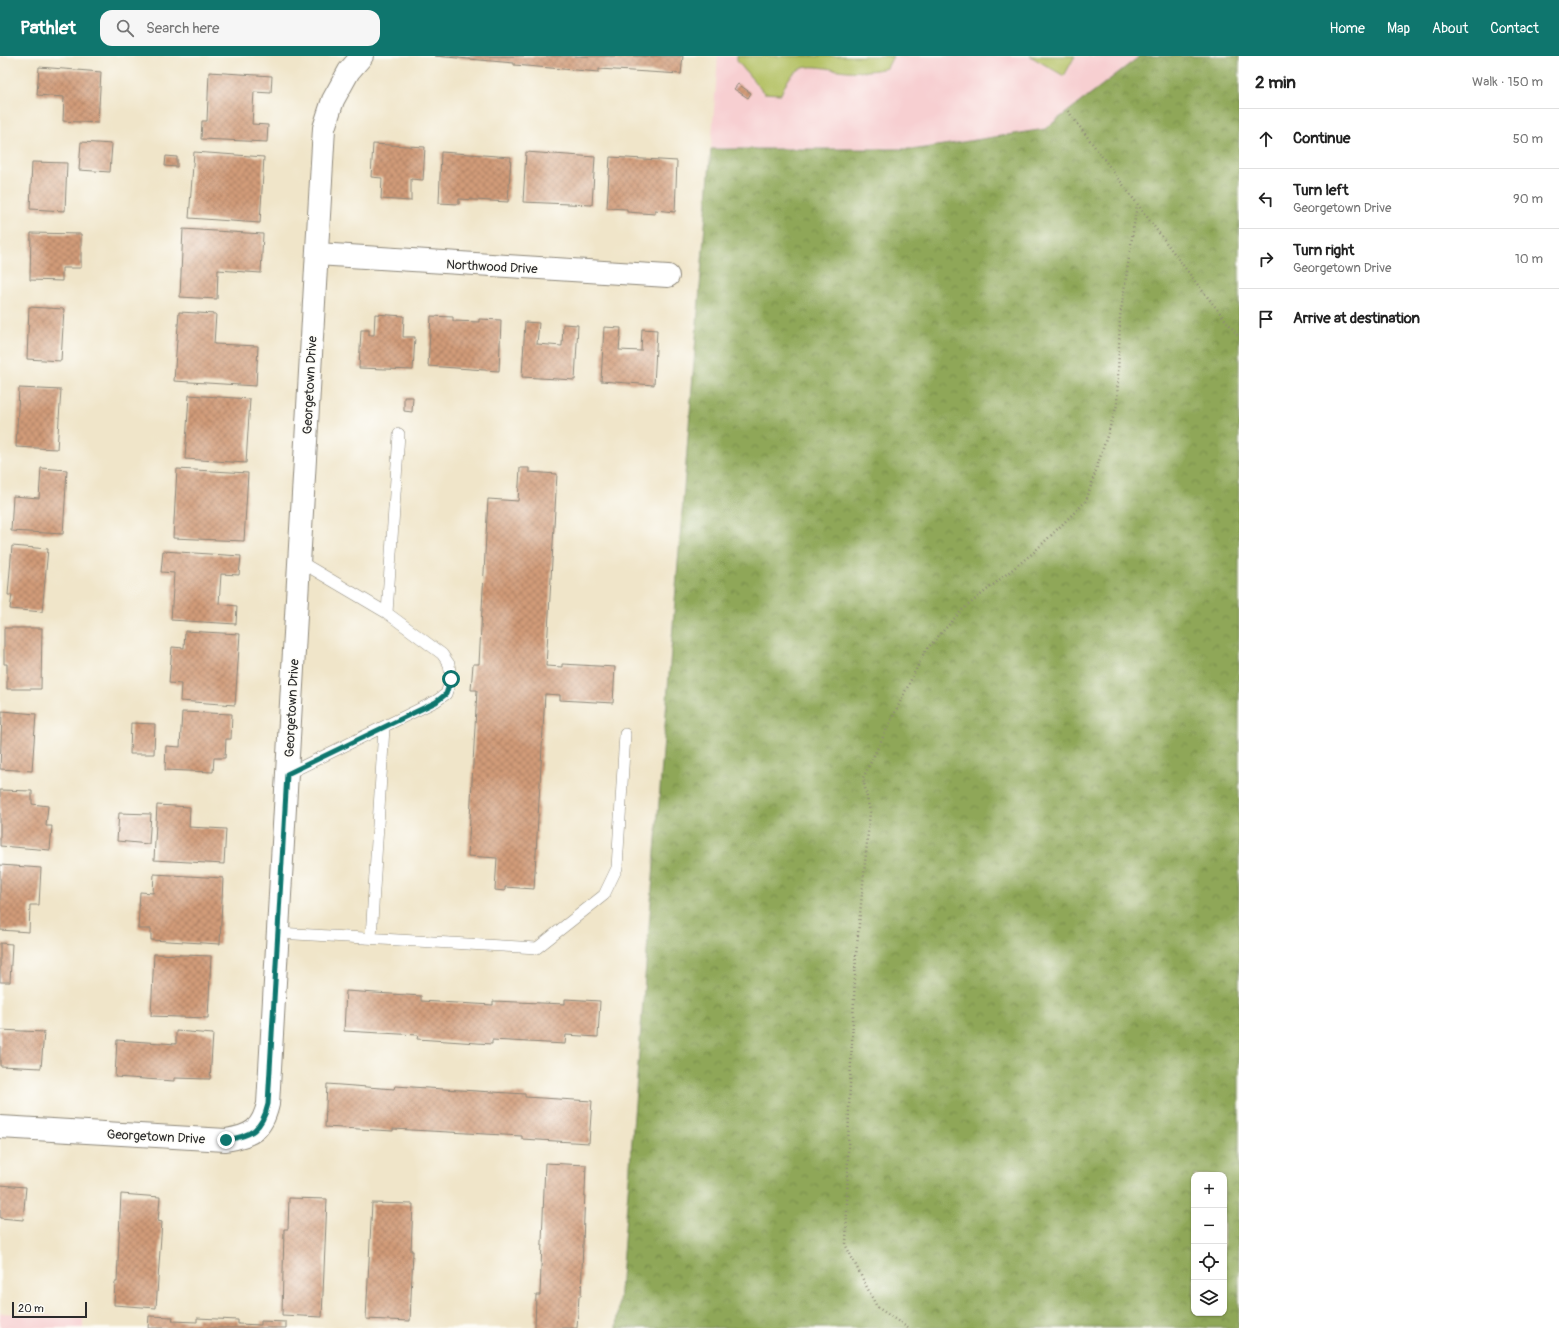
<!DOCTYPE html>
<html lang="en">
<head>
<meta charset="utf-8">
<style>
  body { margin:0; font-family:Pangolin,sans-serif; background:#f6f6f6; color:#222 }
  .controls { position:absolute; right:12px; bottom:12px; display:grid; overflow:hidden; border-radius:8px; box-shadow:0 1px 3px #0004 }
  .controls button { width:36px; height:36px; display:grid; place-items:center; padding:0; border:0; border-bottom:1px solid #e0e0e0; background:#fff; color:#222; font:20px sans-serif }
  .scale { position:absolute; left:12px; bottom:10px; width:75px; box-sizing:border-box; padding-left:4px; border:2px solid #2b2b2b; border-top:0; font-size:11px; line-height:14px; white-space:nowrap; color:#2b2b2b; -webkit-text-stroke:3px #fdfcf7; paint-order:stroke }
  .stop { position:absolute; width:12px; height:12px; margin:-9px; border:3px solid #0f766e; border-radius:50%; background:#fff }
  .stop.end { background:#0f766e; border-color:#fff; box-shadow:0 1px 4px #0008 }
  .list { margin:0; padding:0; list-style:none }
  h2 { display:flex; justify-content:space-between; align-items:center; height:52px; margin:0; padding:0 16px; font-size:17px }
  h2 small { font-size:13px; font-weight:400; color:#767676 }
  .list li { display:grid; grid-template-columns:26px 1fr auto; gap:12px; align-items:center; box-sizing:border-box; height:60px; padding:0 16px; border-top:1px solid #e0e0e0 }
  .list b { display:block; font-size:15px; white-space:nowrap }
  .list p { margin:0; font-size:13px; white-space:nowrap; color:#767676 }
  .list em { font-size:13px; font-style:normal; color:#767676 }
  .icon { flex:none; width:22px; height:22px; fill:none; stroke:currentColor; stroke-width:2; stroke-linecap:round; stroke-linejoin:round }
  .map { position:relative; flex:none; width:1239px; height:1272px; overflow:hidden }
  header { display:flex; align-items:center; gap:24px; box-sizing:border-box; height:56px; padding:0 20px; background:#0f766e; color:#fff }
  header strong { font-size:19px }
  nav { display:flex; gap:22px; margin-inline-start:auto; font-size:14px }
  .search { width:280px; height:36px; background:#f6f6f6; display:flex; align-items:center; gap:10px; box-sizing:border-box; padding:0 14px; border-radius:12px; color:#767676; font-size:15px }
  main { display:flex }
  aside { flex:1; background:#fff }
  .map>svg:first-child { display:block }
  .built { fill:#f7cfd1 }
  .grass { fill:#b4c163; stroke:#707647 }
  .forest { fill:url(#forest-crowns); stroke:#5d6942; fill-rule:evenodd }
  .building { fill:url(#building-cross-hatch) }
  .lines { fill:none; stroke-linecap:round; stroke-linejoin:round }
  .lane-casing { stroke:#8e887a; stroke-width:12 }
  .street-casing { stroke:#8e887a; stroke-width:24 }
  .path { stroke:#8e887a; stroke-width:2.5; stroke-dasharray:1 3; stroke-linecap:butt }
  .lane { stroke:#fff; stroke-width:11 }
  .street { stroke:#fff; stroke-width:22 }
  .route { stroke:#0f766e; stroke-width:5 }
  .labels { text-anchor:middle; stroke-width:3; stroke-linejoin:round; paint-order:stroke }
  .street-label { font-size:13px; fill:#2b2b2b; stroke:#fdfcf7 }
</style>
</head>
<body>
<header>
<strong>Pathlet</strong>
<div class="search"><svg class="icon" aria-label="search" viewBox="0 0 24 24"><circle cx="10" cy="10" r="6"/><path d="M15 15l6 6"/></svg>Search here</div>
<nav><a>Home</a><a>Map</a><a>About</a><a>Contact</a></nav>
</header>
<main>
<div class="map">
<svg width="1239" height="1272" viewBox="0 0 1239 1272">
  <defs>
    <pattern id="forest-crowns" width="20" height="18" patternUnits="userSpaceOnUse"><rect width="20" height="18" fill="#8fa759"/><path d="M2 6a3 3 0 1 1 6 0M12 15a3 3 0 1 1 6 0" fill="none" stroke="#75884a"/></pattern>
    <pattern id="building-cross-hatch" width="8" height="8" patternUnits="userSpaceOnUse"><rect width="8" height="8" fill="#d19b78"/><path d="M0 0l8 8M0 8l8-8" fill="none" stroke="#aa7f63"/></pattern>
  </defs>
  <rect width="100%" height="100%" fill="#fdfcf7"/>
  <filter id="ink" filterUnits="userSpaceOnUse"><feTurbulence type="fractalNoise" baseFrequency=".025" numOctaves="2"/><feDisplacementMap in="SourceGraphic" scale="8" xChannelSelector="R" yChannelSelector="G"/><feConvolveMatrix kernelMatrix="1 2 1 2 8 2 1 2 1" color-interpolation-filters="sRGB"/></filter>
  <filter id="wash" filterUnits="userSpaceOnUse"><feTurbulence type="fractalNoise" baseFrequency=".012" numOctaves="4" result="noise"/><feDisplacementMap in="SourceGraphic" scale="16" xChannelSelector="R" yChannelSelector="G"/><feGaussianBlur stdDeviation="0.9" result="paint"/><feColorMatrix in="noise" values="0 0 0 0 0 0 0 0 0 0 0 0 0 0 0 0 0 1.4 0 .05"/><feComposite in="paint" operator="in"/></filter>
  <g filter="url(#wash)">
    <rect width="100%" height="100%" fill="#f0e5c9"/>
    <path class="built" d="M718,0H1140L1045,73L918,93H711Z
      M0,1257L83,1262V1272H0Z"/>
    <path class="grass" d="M737,0H893L887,12C874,15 861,16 847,15C815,12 796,0 781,38L764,37L737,5Z
      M1030,0H1075L1064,20Z"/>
    <path class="forest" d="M1140,0H1239V1272H617L711,93H918L1045,73ZM1194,1119H1224V1257H1194Z"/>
    <g id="blocks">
      <path class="building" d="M435,0H683L681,18L599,13V16L514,9V7Z
        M39,11L101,16L98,67L63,65L64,41L37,39Z
        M209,16L272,20L271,37L254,36L252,68L268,69L267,86L201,83L202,65H207Z
        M738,28L751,37L748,42L734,33Z
        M81,86L112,88L110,116L79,114Z
        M373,88L425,91L423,124L411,123V145L381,143L382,122L371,121Z
        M194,96L264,101L260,167L189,162Z
        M441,96L511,101L508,146L459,143V148L439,147Z
        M526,96L595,101L592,149L523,146Z
        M166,100L177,101V111L165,110Z
        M610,101L677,105L675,156L655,154V158L627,156V153L607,152Z
        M32,106L67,107L65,155L30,153Z
        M183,173L263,178L261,217L218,214L217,243L180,241Z
        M31,177L81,178V212H62V225L30,224Z
        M29,251L64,253L61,305L27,303Z
        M179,256L216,258L214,288L258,290L256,330L174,325Z
        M375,258L404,260L403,281H415L413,314L359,312L361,274H369V279H374Z
        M431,260L453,261V265L479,266V263L501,264L499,315L428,310Z
        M525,266L539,267L537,288L562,290L563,268L578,269L575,324L522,321Z
        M604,271L621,272L619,294L641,295L642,273L657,274L654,329L601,325Z
        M19,332L61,334L57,393L16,391Z
        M189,339L250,343L246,407L185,403Z
        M404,341H413L412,356L404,355Z
        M41,412L67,414L63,478L11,475L13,440L39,442Z
        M520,412H529V416L557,418L546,610L562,611V608L615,611L613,647L560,644V639L545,638L534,833L505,831V835L495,834L497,802L468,800L477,634H471L473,608H479L488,443L518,445Z
        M177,413L248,417L244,485L173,482Z
        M12,490L48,493L42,556L10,553L12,539H8Z
        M163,495L241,500L239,519L221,518L219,548L237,550L236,568L171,564L174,517L161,516Z
        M4,572H42L41,633H7V608H4Z
        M185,575L240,578L235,649L180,645L181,628L169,627L172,591L184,592Z
        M2,655L36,658L32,715L0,713Z
        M182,656L232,658L231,683H226L225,702H214L213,716L165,714L166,690L180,691Z
        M131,667L155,668L154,698H130Z
        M0,734L32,735V748L48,750L46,770H52L50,794L0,790Z
        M157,749L190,751L189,771L226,773L224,808L154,804Z
        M119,757L151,758L149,788L117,785Z
        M0,809L41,812L39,849H30L29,876L0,874Z
        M154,818L223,822L220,888L151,884V873H138L140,836L153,837Z
        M0,887L12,888L10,926H0Z
        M154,898L211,900L208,962L151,960Z
        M346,935L421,940V945L493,949V945L565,948V943L600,945L598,981L566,979L565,988L492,984V988L417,983L418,979L344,975Z
        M0,974L44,976L41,1012L0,1010Z
        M176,975L213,978L210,1023L174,1022V1025L115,1021L117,984L176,988Z
        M327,1028L394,1033L395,1030L525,1038V1041L592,1045L589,1087L522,1083V1080L393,1073V1075L325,1071Z
        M545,1107L586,1109L581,1240H579L577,1272H535L536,1239H540Z
        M0,1129L26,1131L23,1164L0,1162Z
        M121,1138L160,1141L158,1165L162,1166L156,1252L114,1249L115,1226H117Z
        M289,1142L327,1143L322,1261L282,1259L284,1173H288Z
        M372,1147L413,1148L411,1195H413L410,1265L366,1263Z
        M149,1260L173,1261L172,1265L197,1266V1262L238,1264V1268L261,1269V1265L286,1266V1272H148Z"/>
    </g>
  </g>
  <g filter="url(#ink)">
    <use href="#blocks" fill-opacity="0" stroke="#8e887a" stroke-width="1"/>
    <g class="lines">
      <g class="lane-casing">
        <path id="lane" d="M387,557L399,378
          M287,718L436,645L446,638L451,623L449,608L442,598L387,557L299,505
          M278,877L537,892L604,839L617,812L625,678
          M371,882L384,672"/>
      </g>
      <g class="street-casing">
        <path id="street" d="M317,198L668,220
          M0,1071L226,1084C251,1080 262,1074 268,1048L324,72L333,44L349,15L362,0"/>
      </g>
      <path class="path" d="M1068,55L1194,224L1239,281
        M908,1272L877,1251L846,1190L849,1050L856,899L870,756L863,722L925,595L962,554L1034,496L1086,445L1117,349L1120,261L1137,149"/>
      <use href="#lane" class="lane"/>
      <use href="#street" class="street"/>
    </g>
  </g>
  <g class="lines" filter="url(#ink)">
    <path class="route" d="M226,1084C251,1080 262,1074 268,1048L287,718L436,646L446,638L451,623"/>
  </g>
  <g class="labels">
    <g class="street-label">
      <text transform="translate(492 210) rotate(3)" y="5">Northwood Drive</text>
      <text transform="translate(309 329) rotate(-87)" y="5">Georgetown Drive</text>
      <text transform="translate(291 652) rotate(-87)" y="5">Georgetown Drive</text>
      <text transform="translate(156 1080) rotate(3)" y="5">Georgetown Drive</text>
    </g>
  </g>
</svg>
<div class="controls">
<button>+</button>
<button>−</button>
<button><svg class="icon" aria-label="locate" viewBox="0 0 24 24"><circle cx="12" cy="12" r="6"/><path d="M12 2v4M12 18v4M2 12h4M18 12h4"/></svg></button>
<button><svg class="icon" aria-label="layers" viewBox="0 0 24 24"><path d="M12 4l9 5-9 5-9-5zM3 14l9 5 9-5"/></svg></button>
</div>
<div class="scale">20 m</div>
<div class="stop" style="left:451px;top:623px"></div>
<div class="stop end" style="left:226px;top:1084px"></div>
</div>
<aside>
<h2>2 min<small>Walk · 150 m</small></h2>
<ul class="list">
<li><svg class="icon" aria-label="ahead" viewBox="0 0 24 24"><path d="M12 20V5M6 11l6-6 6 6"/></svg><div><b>Continue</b></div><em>50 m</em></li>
<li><svg class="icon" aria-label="left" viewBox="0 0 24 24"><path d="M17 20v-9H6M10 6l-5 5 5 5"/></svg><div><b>Turn left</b><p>Georgetown Drive</p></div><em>90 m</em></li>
<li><svg class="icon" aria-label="right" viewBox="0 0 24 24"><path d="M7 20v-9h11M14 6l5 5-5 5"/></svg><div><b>Turn right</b><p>Georgetown Drive</p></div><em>10 m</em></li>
<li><svg class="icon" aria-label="arrive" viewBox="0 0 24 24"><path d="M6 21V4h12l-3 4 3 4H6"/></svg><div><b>Arrive at destination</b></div></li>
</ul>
</aside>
</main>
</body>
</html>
